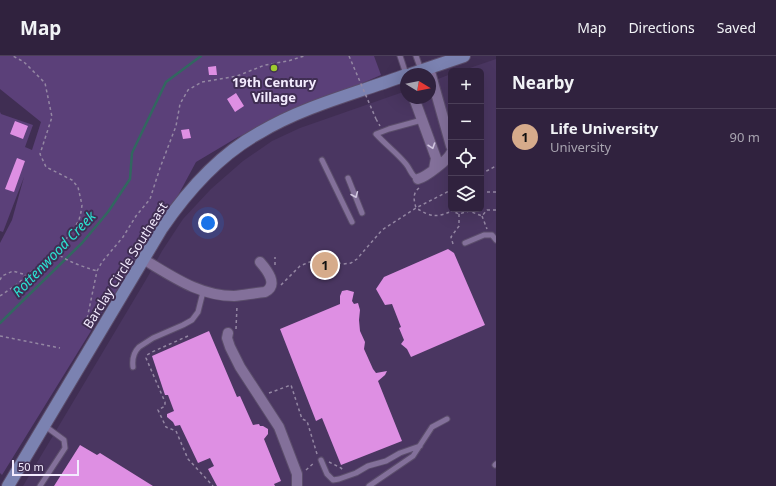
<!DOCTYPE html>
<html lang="en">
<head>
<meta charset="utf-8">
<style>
  body { margin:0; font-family:"Noto Sans",sans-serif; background:#382a45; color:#f1f3f6 }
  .controls { position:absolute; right:12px; top:12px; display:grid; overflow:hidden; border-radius:6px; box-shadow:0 4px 16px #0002 }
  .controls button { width:36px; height:36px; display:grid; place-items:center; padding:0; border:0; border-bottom:1px solid #4b3f58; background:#30223e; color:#f1f3f6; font:20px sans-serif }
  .compass { position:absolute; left:400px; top:12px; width:36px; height:36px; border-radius:50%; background:#30223e; box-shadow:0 4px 16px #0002; rotate:100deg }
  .scale { position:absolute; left:12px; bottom:10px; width:67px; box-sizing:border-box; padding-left:4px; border:2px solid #f3ebfe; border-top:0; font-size:11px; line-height:14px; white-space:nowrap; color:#f3ebfe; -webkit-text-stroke:3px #402e53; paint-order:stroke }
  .you { position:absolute; left:208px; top:167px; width:14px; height:14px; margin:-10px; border:3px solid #fff; border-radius:50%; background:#1a73e8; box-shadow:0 0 0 6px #1a73e833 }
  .badge { display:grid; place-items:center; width:26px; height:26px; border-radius:50%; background:#d6ab8b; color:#111; font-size:13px; font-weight:700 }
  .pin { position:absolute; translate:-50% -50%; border:2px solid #fff; box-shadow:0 1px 4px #0006 }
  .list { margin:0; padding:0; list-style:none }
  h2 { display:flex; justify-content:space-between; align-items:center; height:52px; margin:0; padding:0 16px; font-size:17px }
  h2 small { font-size:13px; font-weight:400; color:#a8a4b0 }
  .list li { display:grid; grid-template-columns:26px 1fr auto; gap:12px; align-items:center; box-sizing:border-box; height:56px; padding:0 16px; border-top:1px solid #4b3f58 }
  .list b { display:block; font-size:15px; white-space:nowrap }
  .list p { margin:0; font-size:13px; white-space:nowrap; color:#a8a4b0 }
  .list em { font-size:13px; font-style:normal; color:#a8a4b0 }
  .icon { flex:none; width:22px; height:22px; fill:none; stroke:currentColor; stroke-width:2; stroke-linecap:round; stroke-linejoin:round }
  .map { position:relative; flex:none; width:496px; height:430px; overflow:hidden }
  header { display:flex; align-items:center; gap:24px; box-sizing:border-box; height:56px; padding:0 20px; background:#30223e; border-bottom:1px solid #4b3f58 }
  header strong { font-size:19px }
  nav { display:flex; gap:22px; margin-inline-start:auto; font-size:14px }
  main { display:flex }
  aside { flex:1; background:#30223e }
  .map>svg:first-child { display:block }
  .built { fill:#4a3661 }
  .green { fill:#5b4079 }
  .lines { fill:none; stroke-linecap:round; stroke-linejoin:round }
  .stream { stroke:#326760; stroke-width:2.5 }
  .building { fill:#de8fe3 }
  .lane-casing { stroke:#5b4d6b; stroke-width:7 }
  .street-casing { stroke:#5b4d6b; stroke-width:12 }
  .secondary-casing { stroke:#5b4d6b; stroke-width:14 }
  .path { stroke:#9487a3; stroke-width:1.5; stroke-dasharray:3 3; stroke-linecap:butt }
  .lane { stroke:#83709a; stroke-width:5 }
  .street { stroke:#83709a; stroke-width:10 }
  .secondary { stroke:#7b82b1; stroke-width:12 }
  .path-bridge { stroke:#9487a3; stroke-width:1.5; stroke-dasharray:3 3; stroke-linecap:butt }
  .oneway { stroke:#d1c6e0 }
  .poi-dot { fill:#9eca2f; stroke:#402e53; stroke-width:1.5 }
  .labels { text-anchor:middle; stroke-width:4; stroke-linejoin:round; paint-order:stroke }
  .poi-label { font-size:13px; font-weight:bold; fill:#f3ebfe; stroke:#402e53 }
  .street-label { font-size:13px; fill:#f3ebfe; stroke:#402e53 }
  .water-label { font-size:14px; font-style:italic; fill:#2be3d2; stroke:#402e53 }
</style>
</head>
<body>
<header>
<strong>Map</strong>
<nav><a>Map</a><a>Directions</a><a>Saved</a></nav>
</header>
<main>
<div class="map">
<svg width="496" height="430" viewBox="0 0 496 430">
  <rect width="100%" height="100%" fill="#402e53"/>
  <path class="built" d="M496,3V430H23L147,222L162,195L183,163L211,133L243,105L272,85L300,72L406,35V42H430V26L451,18V153H481V15H461Z"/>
  <path class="green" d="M0,0H374L381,19L238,81L196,106L161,171L107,249L2,419L0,417V187L12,164L24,121L3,176L0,175V56L1,58L33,69L25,91L32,94L41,66L0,33Z"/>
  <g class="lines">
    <path class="stream" d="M0,267L82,187L108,156L130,123L132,97L166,26L201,0"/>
  </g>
  <path class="building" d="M216,10L217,19H209L208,11Z
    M236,37L244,50L235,56L227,43Z
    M15,65L28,70L23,83L10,78Z
    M189,73L191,82L183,83L181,74Z
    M17,102L25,105L14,136L5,133Z
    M448,193L454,197L485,269L411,301L407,293L401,288L404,284L399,272L401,271L392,248L385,249L376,233L384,221Z
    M347,234L354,236L352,245L354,248L358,247L360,254L359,264L360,275L365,286L364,293L373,313L376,317L387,315L385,319L378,325L402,385L341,409L322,362L316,365L280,273L340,248V240L342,235Z
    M209,275L237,341L240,340L253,369L259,368L260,370H263L268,373V378L264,383L281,425L274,428L275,430H217L208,413L214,410L210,402L198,407L180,369L175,370L173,366L167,361V358L174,355L168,339H165L152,300Z
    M80,389L97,399L100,397L153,430H54Z"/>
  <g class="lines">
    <g class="lane-casing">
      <path id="lane" d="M400,0L406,18
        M416,0L421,14
        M322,104L352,166
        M348,122L362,157
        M418,123C411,120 411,114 406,108C397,97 386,89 376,78L389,73L422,64
        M465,187L484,179H492L496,184
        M133,311C132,303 133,297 139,291L153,282L183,269L192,264L198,256L203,236
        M321,404L327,418L333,424L339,423L356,417L368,410L386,405L400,397L420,390
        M495,409L496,408
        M40,430L65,392L64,384L45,370
        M369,430L413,400L432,371L447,363"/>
    </g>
    <g class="street-casing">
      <path id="street" d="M429,12L451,90
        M414,42L436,102L434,113
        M418,123C426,121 448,104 451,97
        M143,203C172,220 199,240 234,240C244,239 255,237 265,236C279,229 267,214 260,206
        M228,277L227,282L230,291L240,311L279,371L297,418V430"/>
    </g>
    <g class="secondary-casing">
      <path id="secondary" d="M411,18L464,0
        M8,430L162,172C188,134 219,99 259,77C304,50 357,37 406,19"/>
    </g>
    <path class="path" d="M376,63L380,70
      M481,118L496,110
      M419,132C412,138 414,144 416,152C431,161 436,162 452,155
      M481,136H496
      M453,153L452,155L459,158L469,155L482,160L487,154H496
      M482,160L487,173
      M453,188L451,181L459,170V158
      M55,196C68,206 81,210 97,215
      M275,209V201
      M0,224L2,220L13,215L26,219L48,204L55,196L72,176L79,164L81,156L82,149L78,131L72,124L46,111L40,98L52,61L45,27L24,6L13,0
      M281,229L300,210L312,205H332L343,208L351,207L357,203L382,174L416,152L451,134
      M0,240L19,227L26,219
      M86,268L97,215L102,206L123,181L136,160L150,143L160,112L176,70L180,48L188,34L202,26L237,20L265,9L288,5L304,0
      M236,273L237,250
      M0,280L60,292
      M188,280L152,296L147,299L146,302L165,346V350L158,354L166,371L176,375L188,403L213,430
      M269,337L291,329L302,363L307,365L317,398
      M329,406L341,412L343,414
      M306,414L315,406"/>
    <use href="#lane" class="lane"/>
    <use href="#street" class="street"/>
    <use href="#secondary" class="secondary"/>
    <path class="path-bridge" d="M349,0L376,63"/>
  </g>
  <defs><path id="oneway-chevron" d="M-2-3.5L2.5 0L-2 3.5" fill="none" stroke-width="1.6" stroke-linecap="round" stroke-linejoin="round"/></defs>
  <g class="oneway">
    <use href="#oneway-chevron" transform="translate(432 90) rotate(71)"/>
    <use href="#oneway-chevron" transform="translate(355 139) rotate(67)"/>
  </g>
  <circle class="poi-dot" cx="274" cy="12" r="4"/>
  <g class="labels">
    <g class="poi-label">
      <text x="274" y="31">19th Century<tspan x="274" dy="15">Village</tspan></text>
    </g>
    <g class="street-label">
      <text transform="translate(125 209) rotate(-58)" y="5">Barclay Circle Southeast</text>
    </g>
    <g class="water-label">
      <text transform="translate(54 198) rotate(-46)" y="5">Rottenwood Creek</text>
    </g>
  </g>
</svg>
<div class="controls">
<button>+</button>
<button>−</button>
<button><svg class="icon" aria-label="locate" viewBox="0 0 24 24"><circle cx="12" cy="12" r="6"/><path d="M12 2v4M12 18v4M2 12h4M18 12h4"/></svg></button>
<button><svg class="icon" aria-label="layers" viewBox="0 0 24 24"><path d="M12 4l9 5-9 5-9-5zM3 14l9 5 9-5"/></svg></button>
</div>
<svg class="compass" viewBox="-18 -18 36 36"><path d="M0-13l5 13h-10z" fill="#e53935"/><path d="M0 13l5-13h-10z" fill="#a8a4b0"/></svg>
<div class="scale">50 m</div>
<div class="you"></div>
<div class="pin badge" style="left:325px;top:209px">1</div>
</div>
<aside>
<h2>Nearby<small></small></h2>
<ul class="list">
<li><span class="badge">1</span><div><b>Life University</b><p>University</p></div><em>90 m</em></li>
</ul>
</aside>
</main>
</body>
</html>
